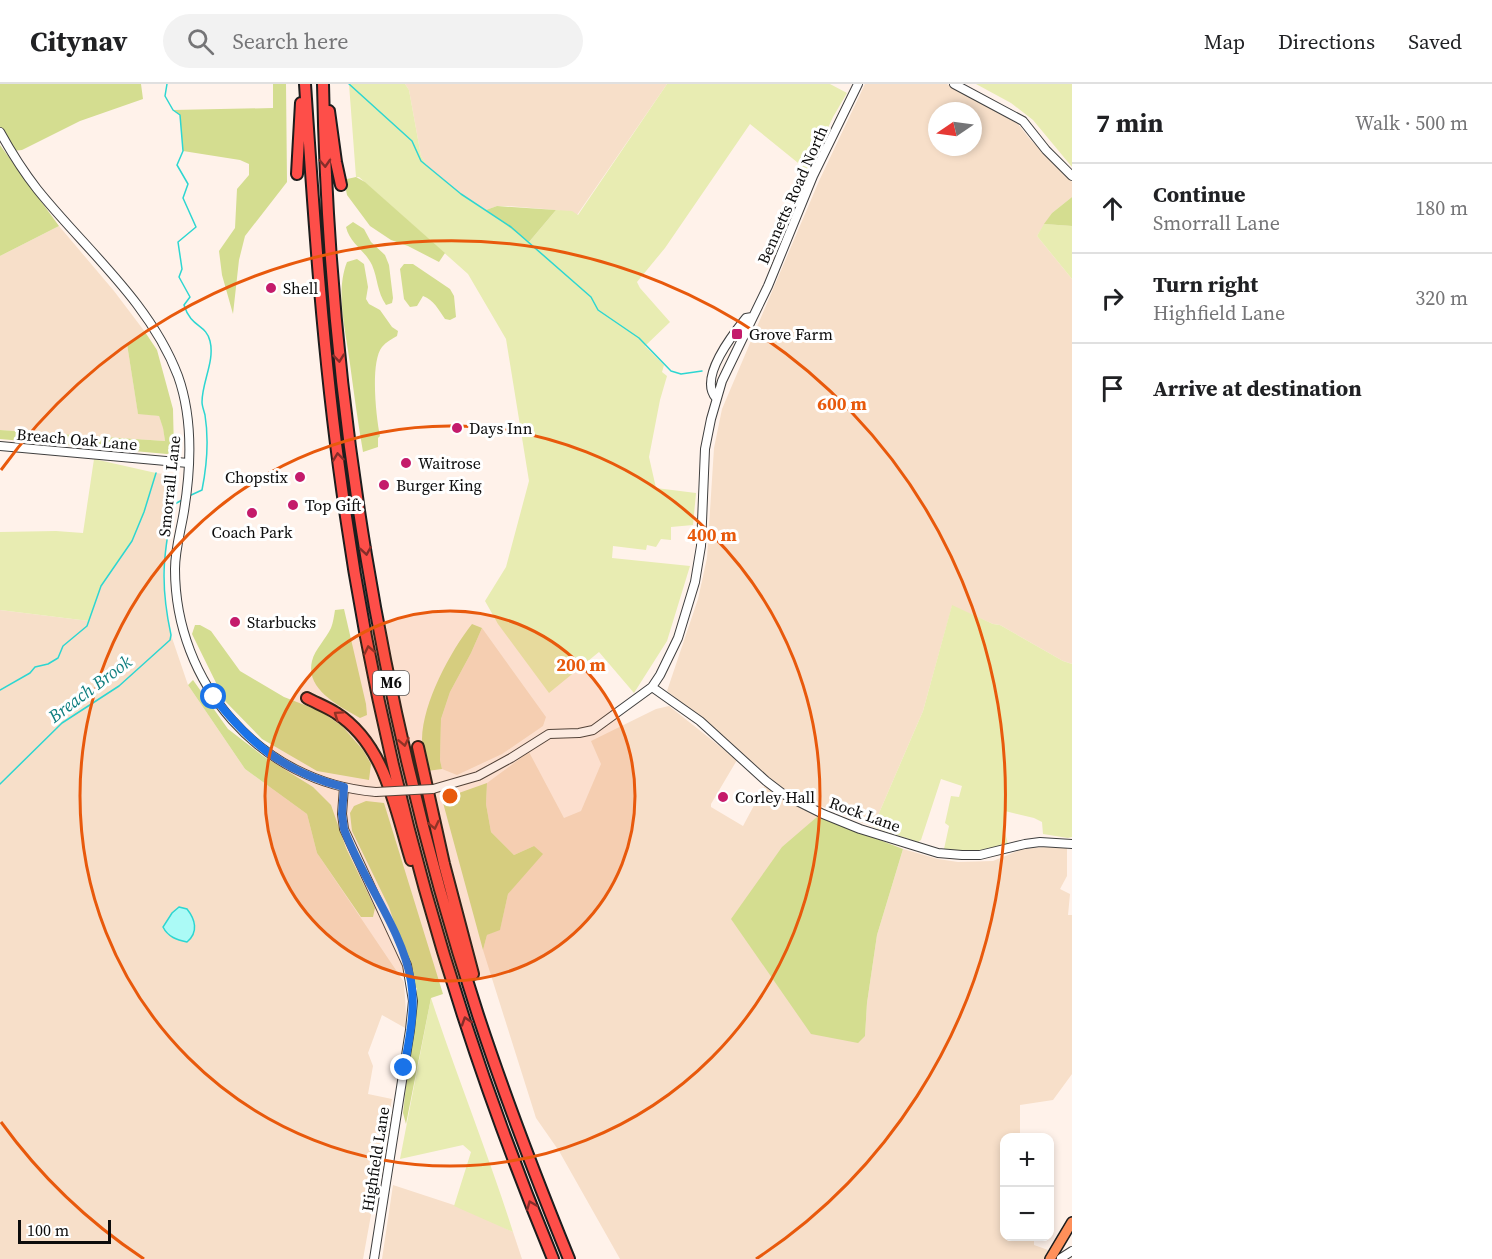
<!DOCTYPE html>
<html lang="en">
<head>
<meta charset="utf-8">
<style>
  body { margin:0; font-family:"Source Serif 4",serif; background:#f2f2f2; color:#202124 }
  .controls { position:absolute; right:18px; bottom:18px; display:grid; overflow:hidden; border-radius:12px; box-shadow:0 3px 9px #0003 }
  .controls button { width:54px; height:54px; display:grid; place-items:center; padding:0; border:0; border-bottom:2px solid #e0e0e0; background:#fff; color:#202124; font:30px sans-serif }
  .compass { position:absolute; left:928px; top:18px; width:54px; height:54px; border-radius:50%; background:#fff; box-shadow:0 3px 9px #0003; rotate:257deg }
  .scale { position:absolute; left:18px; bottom:15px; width:93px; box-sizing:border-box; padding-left:6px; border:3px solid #0c0c0c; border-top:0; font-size:16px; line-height:21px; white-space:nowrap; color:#0c0c0c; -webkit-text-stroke:4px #fff; paint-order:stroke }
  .stop { position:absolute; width:18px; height:18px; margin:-14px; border:4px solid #1a73e8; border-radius:50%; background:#fff }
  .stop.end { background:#1a73e8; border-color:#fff; box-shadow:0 2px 6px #0008 }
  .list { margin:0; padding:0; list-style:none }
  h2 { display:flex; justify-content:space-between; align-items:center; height:78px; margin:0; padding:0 24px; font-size:26px }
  h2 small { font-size:20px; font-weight:400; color:#757577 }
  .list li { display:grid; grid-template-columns:39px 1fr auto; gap:18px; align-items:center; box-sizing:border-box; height:90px; padding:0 24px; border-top:2px solid #e0e0e0 }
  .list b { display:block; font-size:22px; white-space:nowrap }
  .list p { margin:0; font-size:20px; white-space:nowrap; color:#757577 }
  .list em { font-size:20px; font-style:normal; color:#757577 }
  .icon { flex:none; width:33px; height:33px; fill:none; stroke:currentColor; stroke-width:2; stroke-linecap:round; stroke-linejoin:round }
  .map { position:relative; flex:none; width:1072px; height:1175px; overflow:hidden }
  header { display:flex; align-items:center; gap:36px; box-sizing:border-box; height:84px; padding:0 30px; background:#fff; border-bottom:2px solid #e0e0e0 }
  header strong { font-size:28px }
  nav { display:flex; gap:33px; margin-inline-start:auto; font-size:21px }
  .search { width:420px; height:54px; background:#f2f2f2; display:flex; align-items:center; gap:15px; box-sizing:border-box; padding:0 21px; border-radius:33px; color:#757577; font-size:22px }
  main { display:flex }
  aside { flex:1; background:#fff }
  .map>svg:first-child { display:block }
  .farmland { fill:#f7dfc9; fill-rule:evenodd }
  .green { fill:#e8ecb2 }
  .forest { fill:#d4dd90 }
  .water { fill:#abfaf6; stroke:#2dd6d1; stroke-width:1.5 }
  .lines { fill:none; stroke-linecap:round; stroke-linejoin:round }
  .stream { stroke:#2dd6d1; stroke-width:1.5 }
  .minor-casing { stroke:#3f3f3f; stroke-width:10 }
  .major-casing { stroke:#1d1d1d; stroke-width:12 }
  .highway-casing { stroke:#1d1d1d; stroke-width:14 }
  .minor { stroke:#fff; stroke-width:8 }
  .major { stroke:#ff905a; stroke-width:9 }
  .highway { stroke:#fe4e49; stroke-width:10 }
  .minor-bridge-casing { stroke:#3f3f3f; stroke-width:10; stroke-linecap:butt }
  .minor-bridge { stroke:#fff; stroke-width:8 }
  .oneway { stroke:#852d2a }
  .route { stroke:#1a73e8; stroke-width:8 }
  .ring { fill:none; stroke:#e8590c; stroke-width:3 }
  .poi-dot { fill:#c41b6b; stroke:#fff; stroke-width:2 }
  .labels { text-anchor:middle; stroke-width:6; stroke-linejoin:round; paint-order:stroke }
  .shield { fill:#fff; stroke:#555; stroke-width:1.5 }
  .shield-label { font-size:15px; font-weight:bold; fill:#0c0c0c }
  .street-label { font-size:16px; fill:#0c0c0c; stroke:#fff }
  .poi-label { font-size:16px; fill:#0c0c0c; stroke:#fff; text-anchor:start }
  .water-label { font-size:18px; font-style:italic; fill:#0f7e7f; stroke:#fff }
  .centre { fill:#e8590c; stroke:#fff; stroke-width:3 }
  .ring-label { font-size:18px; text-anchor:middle; font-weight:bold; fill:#e8590c; stroke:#fff; stroke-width:6; stroke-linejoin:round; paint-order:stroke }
</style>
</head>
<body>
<header>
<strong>Citynav</strong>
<div class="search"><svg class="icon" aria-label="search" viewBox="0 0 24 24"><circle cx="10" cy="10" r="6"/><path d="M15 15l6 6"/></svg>Search here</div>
<nav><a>Map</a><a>Directions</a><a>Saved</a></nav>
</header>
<main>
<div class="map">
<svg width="1072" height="1175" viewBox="0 0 1072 1175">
  <rect width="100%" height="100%" fill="#fff2ea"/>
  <path class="farmland" d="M405,0H667L577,131L556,126L508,122H497L486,126L461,110L428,83L421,72L409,6Z
    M865,0H947L1018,40L1029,54L1072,98V113L1052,129L1037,152L1072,195V580L1063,577L1000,541L993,540L952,522L923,627L873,743L791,710L768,693L710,641L667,607L698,515L707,474L714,364L722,325L819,97ZM937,27H973V63H937Z
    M59,142L114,207L145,248L127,260L138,329L159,332L163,343L165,357L0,346V172Z
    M156,389L172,391L173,421L163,488L165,521L171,551L188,601L245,685L307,730L317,769L404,898L407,945L382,931L368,969L373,982L368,1010L392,1015L363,1175H0V526L89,537L101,502L132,457L144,428Z
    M482,544L546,633L543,642L502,670L457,691L442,685L440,676L441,635L450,608L471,569Z
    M669,622L737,676L711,720V723L743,742L766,699L783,712L818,732L803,746L865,952L867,919L877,851L903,765L938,775L958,778L993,777L1022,765L1046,763L1067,764V792L1060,805L1070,810L1068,831H1072V990L1053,1016L1020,1021V1053L1004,1054V1152L1034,1153V1161L1051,1167L1044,1175H620L559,1067L536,1034L483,866L487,851L500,845L508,810L523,791L534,762L514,771L491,748L486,720L487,699L529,668L564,734L581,727L601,680L591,657L656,625Z
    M393,1101L463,1124L513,1148L522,1175H382Z"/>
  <path class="green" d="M349,0H405L409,6L421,72L428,83L461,110L511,143L529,158L556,126L572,127L578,131L667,0H830L847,9L833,33L808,87L750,40L665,164L637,198L640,204L670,238L645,262L664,281L662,288L667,292L660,316L649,373L656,404L696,409L693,441L671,443V456L661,455L656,463L647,461L646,466L613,462L612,474L690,482L667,557L634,609L599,568L549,609L498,540L485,517L506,483L529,397L506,255L468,190L359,93H356Z
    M976,0H1072V83L1033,36L1011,19Z
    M1044,140L1072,142V195L1037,152Z
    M94,375L156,389L144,430L132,457L101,502L89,537L0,526V448L56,447L83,449Z
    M952,521L993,540L1000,541L1063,577L1072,580V753L1068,754L1043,750L1042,738L1034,734L1005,727L1003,741L1008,760L971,768L944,765L949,742L945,739L951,712L959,713L962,702L941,695L921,756L918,758L873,743L923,627Z
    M431,914C457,993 488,1069 513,1148L454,1122L471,1068L463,1061L400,1075Z"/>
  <path class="forest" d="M0,0H141L143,15L80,37L22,66L12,67L0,44Z
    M273,0H286L287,98L245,152L239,176L233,230L222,191L219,167L235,144L237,105L249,91V80L240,76L183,67L180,31L173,26L273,24Z
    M0,61L59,142L0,172Z
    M356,93L365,98L445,169L439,178L408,162L391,156L370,142L347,111L345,101L347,95Z
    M1072,113V142L1044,140L1052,129Z
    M497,122L556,126L529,158L486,126Z
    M353,138L364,145L371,158L385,171L389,181L393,214L392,219L386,221C377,208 378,195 372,181C365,166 350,160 346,143Z
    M357,175L364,180L368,203L366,215L369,220L380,226L392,243L398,247L397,252C392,255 386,258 382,263C370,278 376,333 380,352L378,354V363L363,368C358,339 354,310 350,280C346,248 335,208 347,178Z
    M404,180H413L450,205L454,212L456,233L450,236L445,235C438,225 434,216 423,212L417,222L410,223L404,215L400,185Z
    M145,248L157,266L173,325L174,368L167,370L0,355V346L165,357L163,344L159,332L138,330L127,260Z
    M344,525L366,620L367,631L360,634C340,622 305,606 312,577C315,565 326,555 331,544C333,539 334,532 335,526Z
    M472,540L482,544L471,569L450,608L441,635L440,676L442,685L427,687C426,677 422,665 422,655C423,618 450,568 472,540Z
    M195,541H200L211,547L240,587L284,613L320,627L342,642L363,666L371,680L369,696L317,687L262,655L225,617L192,550Z
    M193,596L228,645L263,672L313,703L331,721L346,764L375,824L373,833H361L317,769L307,730L245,685L188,601Z
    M487,699L486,720L491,748L514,771L534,762L543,770L508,810L500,846L487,851L483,866L442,715Z
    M366,717L384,719L443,910L431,914L406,1040L403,1029L417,906L389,823L352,747L350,729L354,722Z
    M818,732L903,765L877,851L867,919L865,952L858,959L811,950L731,835L782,763Z"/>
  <path class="water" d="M179,823L187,825C195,835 199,848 187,858C177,856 168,853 163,843L172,829Z"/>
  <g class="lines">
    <path class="stream" d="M167,0L165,12L173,26L180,31L183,67L177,81L188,100L183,114L196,143L178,158L182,185L179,193L190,213L184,221C191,244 206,240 210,257C215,277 202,298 202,318C202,322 204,327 205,331C209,356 207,381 202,406L189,412
      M349,0L412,57L421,77L461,110L511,143L591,213L598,226L639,254L671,287L681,290L702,287
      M0,606L30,589L35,583L48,580L58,574L63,562L87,542L101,502L132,457L144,428L156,389
      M0,700L62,639L119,602L170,556L171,551C160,500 163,472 173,421L182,416"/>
    <g class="minor-casing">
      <path id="minor" d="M954,0L1023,37L1046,66L1072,92
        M0,48C11,68 23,87 37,105C85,165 150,218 178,292C193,334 191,384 184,427C181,446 175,465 175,485C175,599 260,699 376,708
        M716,314C698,294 733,250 746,234L752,233
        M0,362L188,379
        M652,603L700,637L766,697L783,710L823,730L860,745L938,769L962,771H980L1025,760L1040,758L1072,760
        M344,703L342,730L344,745L407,881L413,917L410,946L374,1175
        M433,705L478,692L511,674L549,650L579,649L593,646L652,603L660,591L678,554L695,498L701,462L705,365L711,335L722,297L768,202L813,92L858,0
        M1061,1174L1072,1167"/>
    </g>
    <g class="major-casing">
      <path id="major" d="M1050,1175L1072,1138"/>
    </g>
    <g class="highway-casing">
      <path id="highway" d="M305,0C314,135 323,270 342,405C378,669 451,929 553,1175
        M323,0C329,315 380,631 478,931C505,1013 536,1094 569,1175
        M329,27L336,78L341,101
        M297,90L301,19
        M307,614C316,619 327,623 336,629C385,660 395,724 411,776
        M418,663L444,780L473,890"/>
    </g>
    <use href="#minor" class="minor"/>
    <use href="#major" class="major"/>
    <use href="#highway" class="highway"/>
    <g class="minor-bridge-casing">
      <path id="minor-bridge" d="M376,708L433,705"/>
    </g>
    <use href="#minor-bridge" class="minor-bridge"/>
  </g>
  <defs><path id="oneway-chevron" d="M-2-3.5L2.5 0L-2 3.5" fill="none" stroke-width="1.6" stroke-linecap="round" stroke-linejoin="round" transform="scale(1.5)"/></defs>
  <g class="oneway">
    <use href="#oneway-chevron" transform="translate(325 79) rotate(87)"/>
    <use href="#oneway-chevron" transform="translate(339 274) rotate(84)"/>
    <use href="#oneway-chevron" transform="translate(338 373) rotate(-97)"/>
    <use href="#oneway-chevron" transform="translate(366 467) rotate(81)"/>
    <use href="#oneway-chevron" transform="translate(369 566) rotate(-102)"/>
    <use href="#oneway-chevron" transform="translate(338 631) rotate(-145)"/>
    <use href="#oneway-chevron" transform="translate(404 658) rotate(78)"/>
    <use href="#oneway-chevron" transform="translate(434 741) rotate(77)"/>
    <use href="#oneway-chevron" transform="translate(466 937) rotate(-108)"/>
    <use href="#oneway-chevron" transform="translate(531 1121) rotate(-112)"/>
  </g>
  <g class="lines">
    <path class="route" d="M214,613C250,660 286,689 344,703L342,730L344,745C362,796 402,844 411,897C416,926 409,956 404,984"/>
  </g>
  <circle cx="450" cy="712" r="185" fill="#e8590c" fill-opacity=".12"/>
  <g class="ring">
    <circle cx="450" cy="712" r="185"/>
    <circle cx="450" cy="712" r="370"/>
    <path d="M144 1175A555 555 0 0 1 1 1038M1 386A555 555 0 1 1 756 1175"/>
  </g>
  <g class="poi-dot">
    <circle cx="271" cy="204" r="6"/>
    <rect x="731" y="244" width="12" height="12" rx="3"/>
    <circle cx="457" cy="344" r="6"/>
    <circle cx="406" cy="379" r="6"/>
    <circle cx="300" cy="393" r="6"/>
    <circle cx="384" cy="401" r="6"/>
    <circle cx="293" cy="421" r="6"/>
    <circle cx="252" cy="429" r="6"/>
    <circle cx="235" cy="538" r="6"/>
    <circle cx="723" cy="713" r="6"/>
  </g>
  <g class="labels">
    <rect class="shield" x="373" y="587" width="36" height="24" rx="4.5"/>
    <g class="shield-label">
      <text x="391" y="604">M6</text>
    </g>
    <g class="street-label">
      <text transform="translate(792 111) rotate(-66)" y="6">Bennetts Road North</text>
      <text transform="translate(77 355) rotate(5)" y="6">Breach Oak Lane</text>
      <text transform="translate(169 402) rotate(-84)" y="6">Smorrall Lane</text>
      <text transform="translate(865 730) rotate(20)" y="6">Rock Lane</text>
      <text transform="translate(375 1075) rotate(-81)" y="6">Highfield Lane</text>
    </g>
    <g class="poi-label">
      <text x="283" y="210">Shell</text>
      <text x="749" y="256">Grove Farm</text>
      <text x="469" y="350">Days Inn</text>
      <text x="418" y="385">Waitrose</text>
      <text x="288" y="399" text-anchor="end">Chopstix</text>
      <text x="396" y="407">Burger King</text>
      <text x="305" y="427">Top Gift</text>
      <text x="252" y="454" text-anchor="middle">Coach Park</text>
      <text x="247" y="544">Starbucks</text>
      <text x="735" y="719">Corley Hall</text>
    </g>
    <g class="water-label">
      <text transform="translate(90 605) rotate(-37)" y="6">Breach Brook</text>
    </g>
  </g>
  <circle cx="450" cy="712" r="9" class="centre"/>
  <g class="ring-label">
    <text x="842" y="326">600 m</text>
    <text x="712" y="457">400 m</text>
    <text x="581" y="587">200 m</text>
  </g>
</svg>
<div class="controls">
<button>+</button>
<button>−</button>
</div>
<svg class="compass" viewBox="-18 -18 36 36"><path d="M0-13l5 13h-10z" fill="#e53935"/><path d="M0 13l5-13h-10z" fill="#757577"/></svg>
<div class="scale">100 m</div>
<div class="stop" style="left:214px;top:613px"></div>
<div class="stop end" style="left:404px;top:984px"></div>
</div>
<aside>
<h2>7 min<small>Walk · 500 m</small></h2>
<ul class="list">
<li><svg class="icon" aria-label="ahead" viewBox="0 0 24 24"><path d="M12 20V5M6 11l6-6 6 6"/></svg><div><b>Continue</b><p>Smorrall Lane</p></div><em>180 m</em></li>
<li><svg class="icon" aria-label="right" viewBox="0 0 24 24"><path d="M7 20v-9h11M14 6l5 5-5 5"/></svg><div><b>Turn right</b><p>Highfield Lane</p></div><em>320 m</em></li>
<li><svg class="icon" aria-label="arrive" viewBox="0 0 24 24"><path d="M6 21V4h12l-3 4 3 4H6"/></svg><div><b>Arrive at destination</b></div></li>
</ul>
</aside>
</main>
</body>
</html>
